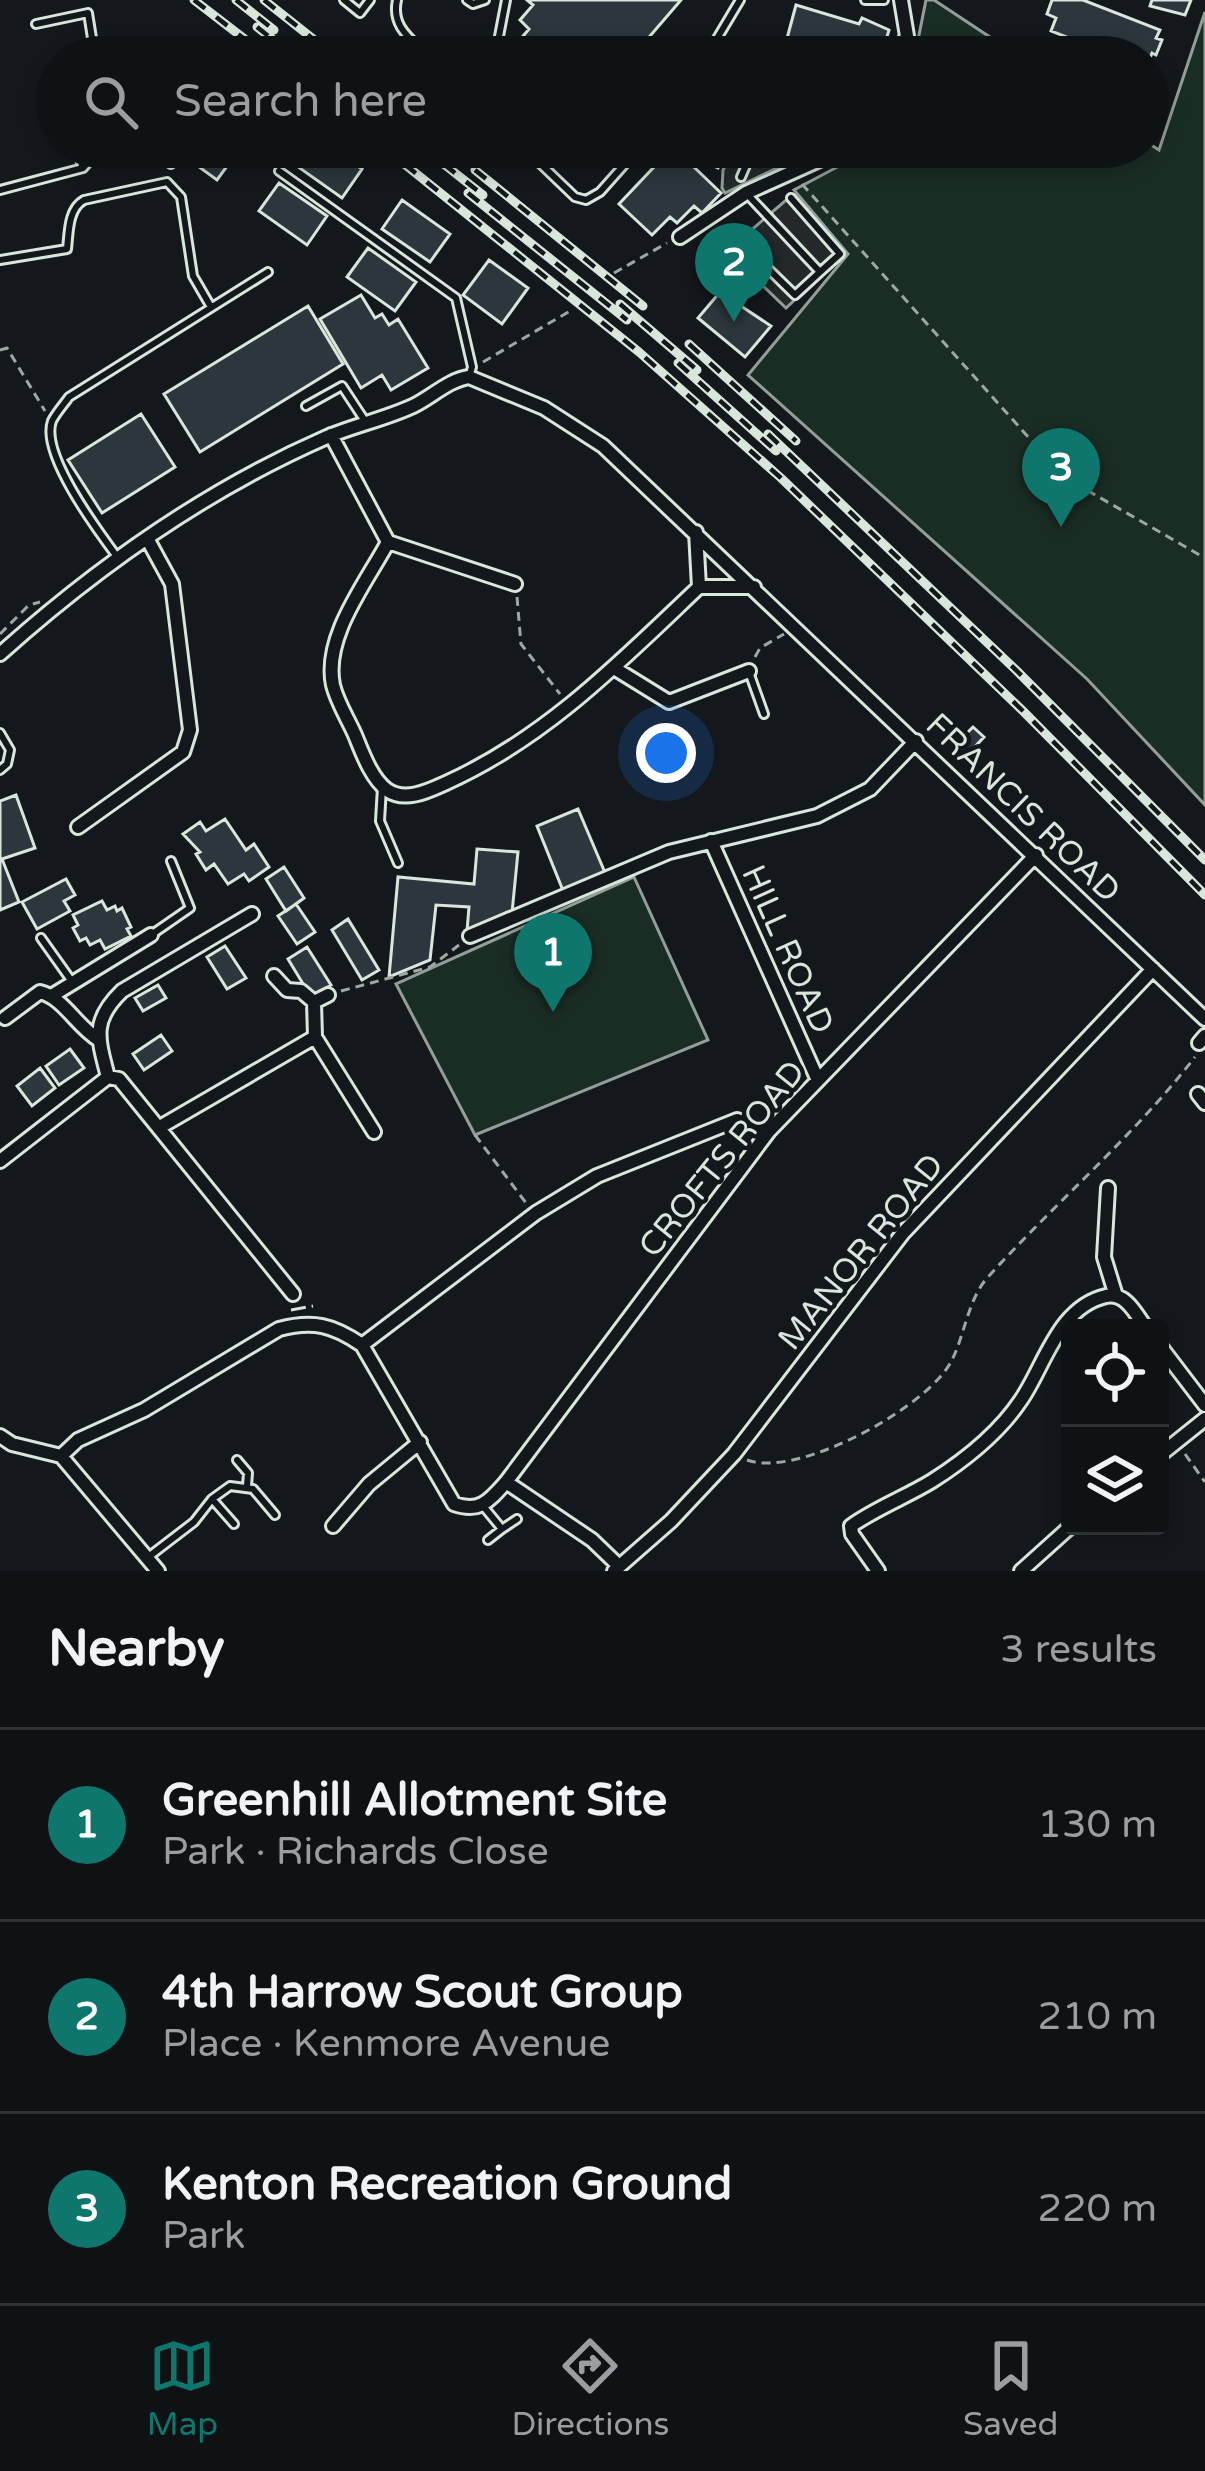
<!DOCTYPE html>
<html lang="en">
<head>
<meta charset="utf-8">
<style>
  body { margin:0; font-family:"Varela Round",sans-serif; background:#181b1e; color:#f1f3f6 }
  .controls { position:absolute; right:36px; bottom:36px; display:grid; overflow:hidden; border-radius:12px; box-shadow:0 6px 18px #0003 }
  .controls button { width:108px; height:108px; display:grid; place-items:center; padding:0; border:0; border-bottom:3px solid #2f3234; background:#0f1215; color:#f1f3f6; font:60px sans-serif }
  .you { position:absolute; left:666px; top:753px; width:42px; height:42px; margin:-30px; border:9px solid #fff; border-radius:50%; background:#1a73e8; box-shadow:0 0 0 18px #1a73e833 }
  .badge { display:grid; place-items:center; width:78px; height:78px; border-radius:50%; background:#0f766e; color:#fff; font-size:39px; font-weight:700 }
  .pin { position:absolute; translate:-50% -99px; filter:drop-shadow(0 3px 6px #0008) }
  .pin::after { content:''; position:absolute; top:63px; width:42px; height:36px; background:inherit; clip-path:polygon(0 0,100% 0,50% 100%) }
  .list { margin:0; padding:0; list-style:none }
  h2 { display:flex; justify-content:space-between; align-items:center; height:156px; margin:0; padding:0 48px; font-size:51px }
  h2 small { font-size:39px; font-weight:400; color:#9b9ea0 }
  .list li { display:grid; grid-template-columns:78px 1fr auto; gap:36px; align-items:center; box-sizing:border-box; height:192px; padding:0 48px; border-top:3px solid #2f3234 }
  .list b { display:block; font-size:45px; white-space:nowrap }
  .list p { margin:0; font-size:39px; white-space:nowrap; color:#9b9ea0 }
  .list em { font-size:39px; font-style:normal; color:#9b9ea0 }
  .icon { flex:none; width:66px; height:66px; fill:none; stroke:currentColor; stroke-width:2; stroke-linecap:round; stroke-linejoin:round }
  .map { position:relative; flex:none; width:1205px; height:1571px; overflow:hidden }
  .search { position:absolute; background:#0f1215; box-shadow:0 6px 18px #0003; left:36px; right:36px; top:36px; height:132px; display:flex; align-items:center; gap:30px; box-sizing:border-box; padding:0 42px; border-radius:66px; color:#9b9ea0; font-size:45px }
  .sheet { height:732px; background:#0f1215 }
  nav { display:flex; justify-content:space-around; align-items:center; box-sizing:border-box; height:168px; border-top:3px solid #2f3234; background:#0f1215; font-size:33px; color:#9b9ea0 }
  nav a { display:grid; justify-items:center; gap:6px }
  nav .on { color:#0f766e }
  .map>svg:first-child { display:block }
  .green { fill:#1a2d24; stroke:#939e99; stroke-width:3 }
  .parking { fill:#24282b; stroke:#939e99; stroke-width:3 }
  .building { fill:#2c363c; stroke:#d8e6dc; stroke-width:3 }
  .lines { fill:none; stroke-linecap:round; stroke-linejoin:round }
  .lane-casing { stroke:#d8e6dc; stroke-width:12 }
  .street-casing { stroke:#d8e6dc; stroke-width:18 }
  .path { stroke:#9da8a2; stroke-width:3; stroke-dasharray:9 6; stroke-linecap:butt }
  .lane { stroke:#14181c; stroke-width:6 }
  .street { stroke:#14181c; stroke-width:12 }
  .rail-casing { stroke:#d8e6dc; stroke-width:9 }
  .rail { stroke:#14181c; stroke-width:4.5; stroke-dasharray:14; stroke-linecap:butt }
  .fence { stroke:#d8e6dc; stroke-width:3; stroke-dasharray:15 6; stroke-linecap:butt }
  .labels { text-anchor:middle; stroke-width:9; stroke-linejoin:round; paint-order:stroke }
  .street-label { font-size:33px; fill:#d8e6dc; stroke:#14181c }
</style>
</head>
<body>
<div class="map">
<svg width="1205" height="1571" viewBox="0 0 1205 1571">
  <rect width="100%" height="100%" fill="#14181c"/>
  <path class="green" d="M926,0H934L1020,57H909L918,40Z
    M1205,12V805L1087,679L748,375L848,254L794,190L858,156L862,147H1148V143L1159,150Z
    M634,877L708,1040L475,1135L396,984Z"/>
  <path class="parking" d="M735,147H796L779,167L725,193L722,188L723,170Z
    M792,195L844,254L786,308L727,251Z"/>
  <path class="building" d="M527,0H681L632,57H512L517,52L513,48L529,29L520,20L533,5Z
    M1052,0H1083L1160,30L1156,38L1162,40L1156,55L1152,53L1148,63V57H1117L1051,31L1056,18L1047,14Z
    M1152,0H1191L1185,15L1150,6Z
    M796,5L859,24L862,18L889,30L881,57H782Z
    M207,147H241L217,180L195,164Z
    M306,147H331L362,169L342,198L294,164Z
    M673,147H728L718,168Z
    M673,147L721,193L702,213L694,206L677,223L670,217L652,235L619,204Z
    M279,183L327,216L307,245L259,211Z
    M402,200L450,234L430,262L382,229Z
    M368,248L416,282L395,311L347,277Z
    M489,260L528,288L502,324L463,295Z
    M720,292L771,326L745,357L698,318Z
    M361,295L375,318L382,314L389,325L398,319L428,368L391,390L382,375L361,388L320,319Z
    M308,306L343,364L200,452L164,394Z
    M141,414L175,467L102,513L68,460Z
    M973,727L984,737L967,755L956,744Z
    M16,795L35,848L2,859L19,902L0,910V801Z
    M578,809L606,875L564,893L537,826Z
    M225,819L246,850L254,844L269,867L249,881L244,874L228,884L214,864L206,870L196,854L200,852L183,834L200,822L206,831Z
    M477,849L518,852L512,913L467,931L469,907L436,905L430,960L389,977L398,877L474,884Z
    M284,867L304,898L286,911L266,879Z
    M66,879L75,895L64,901L70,911L37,929L22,902Z
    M102,901L107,910L115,906L117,911L122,908L131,927L127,929L131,936L105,949L100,940L90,945L86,938L80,941L73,928L78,925L73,915Z
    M296,904L315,932L297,944L278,916Z
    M348,919L379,970L362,980L332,930Z
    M225,946L246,978L227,989L207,957Z
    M307,947L331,985L311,997L288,959Z
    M158,985L166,998L143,1011L135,998Z
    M161,1035L172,1051L144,1070L133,1054Z
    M70,1049L84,1068L59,1085L46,1066Z
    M40,1068L55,1088L32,1106L17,1086Z"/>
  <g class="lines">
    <g class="lane-casing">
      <path id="lane" d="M344,0L360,13L370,0
        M397,0C391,27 411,39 429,57
        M467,0L473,4L485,0
        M865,0H884
        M36,24L88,13L95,57
        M184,57L189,52
        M495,57L506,0
        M706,57L740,0
        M76,147L83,168
        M523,147L575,197L586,200L600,192L640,147
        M171,164L185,147
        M83,168L102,147
        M279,171L456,298L472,367L469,377
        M741,177L754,147
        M0,190L83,168
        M791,198L840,254L820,272
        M741,242L795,295L820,272L746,193
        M0,260L67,249C69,232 68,209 84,200L167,182L181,197L193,276L211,307
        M306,406L342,386L365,421
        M118,558C98,531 40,454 52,421C56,413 64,404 69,397L268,272
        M749,672L764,714
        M0,733L10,750L7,764L0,770
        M382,787L380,821L398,863
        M151,935L190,908L171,861
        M41,938L73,983
        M237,1460L248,1473L247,1486
        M212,1499L234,1524
        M483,1506L502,1529L517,1519
        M488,1540L502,1529
        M147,1558L194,1522L212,1499L230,1486L253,1489L275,1515"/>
    </g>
    <g class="street-casing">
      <path id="street" d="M896,57L907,36L901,0
        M680,237L746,193L848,147
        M331,435L388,542C366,583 323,637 333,685C337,702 348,719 355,735C362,752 371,778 387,790C406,803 430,790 448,782C547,737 621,661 699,587L696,532
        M388,542L515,584
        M699,587H754
        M0,654C96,568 208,489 327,437C355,425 385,419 413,406C432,397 448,380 469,377L544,408L603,446L1205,1019
        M614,668L669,702L749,671
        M78,827L183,752L190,730L172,584L148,540
        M711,841L817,1078
        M470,936L669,852L817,816L870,789L916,741
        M274,976L287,990L301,991L314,1002
        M53,995L151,935
        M5,1018L40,992C64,998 76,1026 99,1040
        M315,1037L314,1002L328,995
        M1199,1043L1205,1036
        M108,1077C98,1038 91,1021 122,991L252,914
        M1198,1094L1205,1103
        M160,1127L315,1037L374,1132
        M0,1161L108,1077L119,1079L293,1294
        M1108,1188L1104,1257L1116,1296
        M362,1345L536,1213L597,1176L737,1120L769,1131
        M1160,1346L1205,1405
        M0,1436L12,1444L61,1456L158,1571
        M1160,1455L1205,1419
        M61,1456L78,1440L144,1410L279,1329C313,1320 333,1325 362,1345L454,1504C480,1513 489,1501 506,1482L769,1131L1036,855
        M506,1482L592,1540L619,1566
        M333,1526L369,1484L420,1442
        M614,1571L671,1521L734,1454L903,1233L1153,969
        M878,1571L852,1534L851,1526C876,1508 906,1497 932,1481C965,1460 999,1433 1021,1400C1045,1365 1058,1307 1106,1296C1126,1292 1136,1314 1146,1328
        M1021,1571L1071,1526"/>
    </g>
    <path class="path" d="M802,184L1064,477L1205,558
      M614,273L667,243
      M0,350L7,348L45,411
      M483,362L570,311
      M517,597L521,644L560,694
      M0,634L29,605L40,602
      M755,657L760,648L784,634
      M341,991L430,967L459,945
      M475,1135L526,1203
      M1185,1454L1205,1482
      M747,1460C797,1479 929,1407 952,1360C965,1334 968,1299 988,1277C1056,1202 1133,1137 1195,1057"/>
    <use href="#lane" class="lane"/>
    <use href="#street" class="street"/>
    <g class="rail-casing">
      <path id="rail" d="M194,0L268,57
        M236,0L274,30
        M264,0L336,57
        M257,27L295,57
        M383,147L639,352L781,478L1023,711L1205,895
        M422,147L483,195
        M475,170L643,306
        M468,193L627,320
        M620,304L697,370
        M689,344L796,441
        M678,363L776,451
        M768,434L1017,671L1205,860"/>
    </g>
    <use href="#rail" class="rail"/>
    <path class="fence" d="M291,1310L313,1306"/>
  </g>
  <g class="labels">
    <g class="street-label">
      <text transform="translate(1024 807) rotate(44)" y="12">FRANCIS ROAD</text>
      <text transform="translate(789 949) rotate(66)" y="12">HILL ROAD</text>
      <text transform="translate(721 1158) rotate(-51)" y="12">CROFTS ROAD</text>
      <text transform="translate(860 1251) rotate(-51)" y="12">MANOR ROAD</text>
    </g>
  </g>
</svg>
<div class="controls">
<button><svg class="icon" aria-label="locate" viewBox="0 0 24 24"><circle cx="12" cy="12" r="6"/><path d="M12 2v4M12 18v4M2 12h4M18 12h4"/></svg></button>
<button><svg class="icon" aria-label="layers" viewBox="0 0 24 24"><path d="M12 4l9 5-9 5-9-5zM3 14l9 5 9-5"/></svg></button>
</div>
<div class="you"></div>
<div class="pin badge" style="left:553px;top:1012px">1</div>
<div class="pin badge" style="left:734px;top:322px">2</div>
<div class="pin badge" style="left:1061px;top:527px">3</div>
<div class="search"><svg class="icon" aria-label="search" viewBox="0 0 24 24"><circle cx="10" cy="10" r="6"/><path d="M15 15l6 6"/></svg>Search here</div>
</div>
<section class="sheet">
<h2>Nearby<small>3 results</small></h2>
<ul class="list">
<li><span class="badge">1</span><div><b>Greenhill Allotment Site</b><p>Park · Richards Close</p></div><em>130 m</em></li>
<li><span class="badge">2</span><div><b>4th Harrow Scout Group</b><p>Place · Kenmore Avenue</p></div><em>210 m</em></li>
<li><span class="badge">3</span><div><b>Kenton Recreation Ground</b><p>Park</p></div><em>220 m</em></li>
</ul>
</section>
<nav>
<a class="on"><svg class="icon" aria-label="map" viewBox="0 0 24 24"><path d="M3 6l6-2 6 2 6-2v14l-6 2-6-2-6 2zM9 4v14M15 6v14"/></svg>Map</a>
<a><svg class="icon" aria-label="directions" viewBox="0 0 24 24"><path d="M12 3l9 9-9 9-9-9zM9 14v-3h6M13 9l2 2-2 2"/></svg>Directions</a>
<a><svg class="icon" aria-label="saved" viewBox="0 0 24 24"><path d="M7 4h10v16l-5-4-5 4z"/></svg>Saved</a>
</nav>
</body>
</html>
